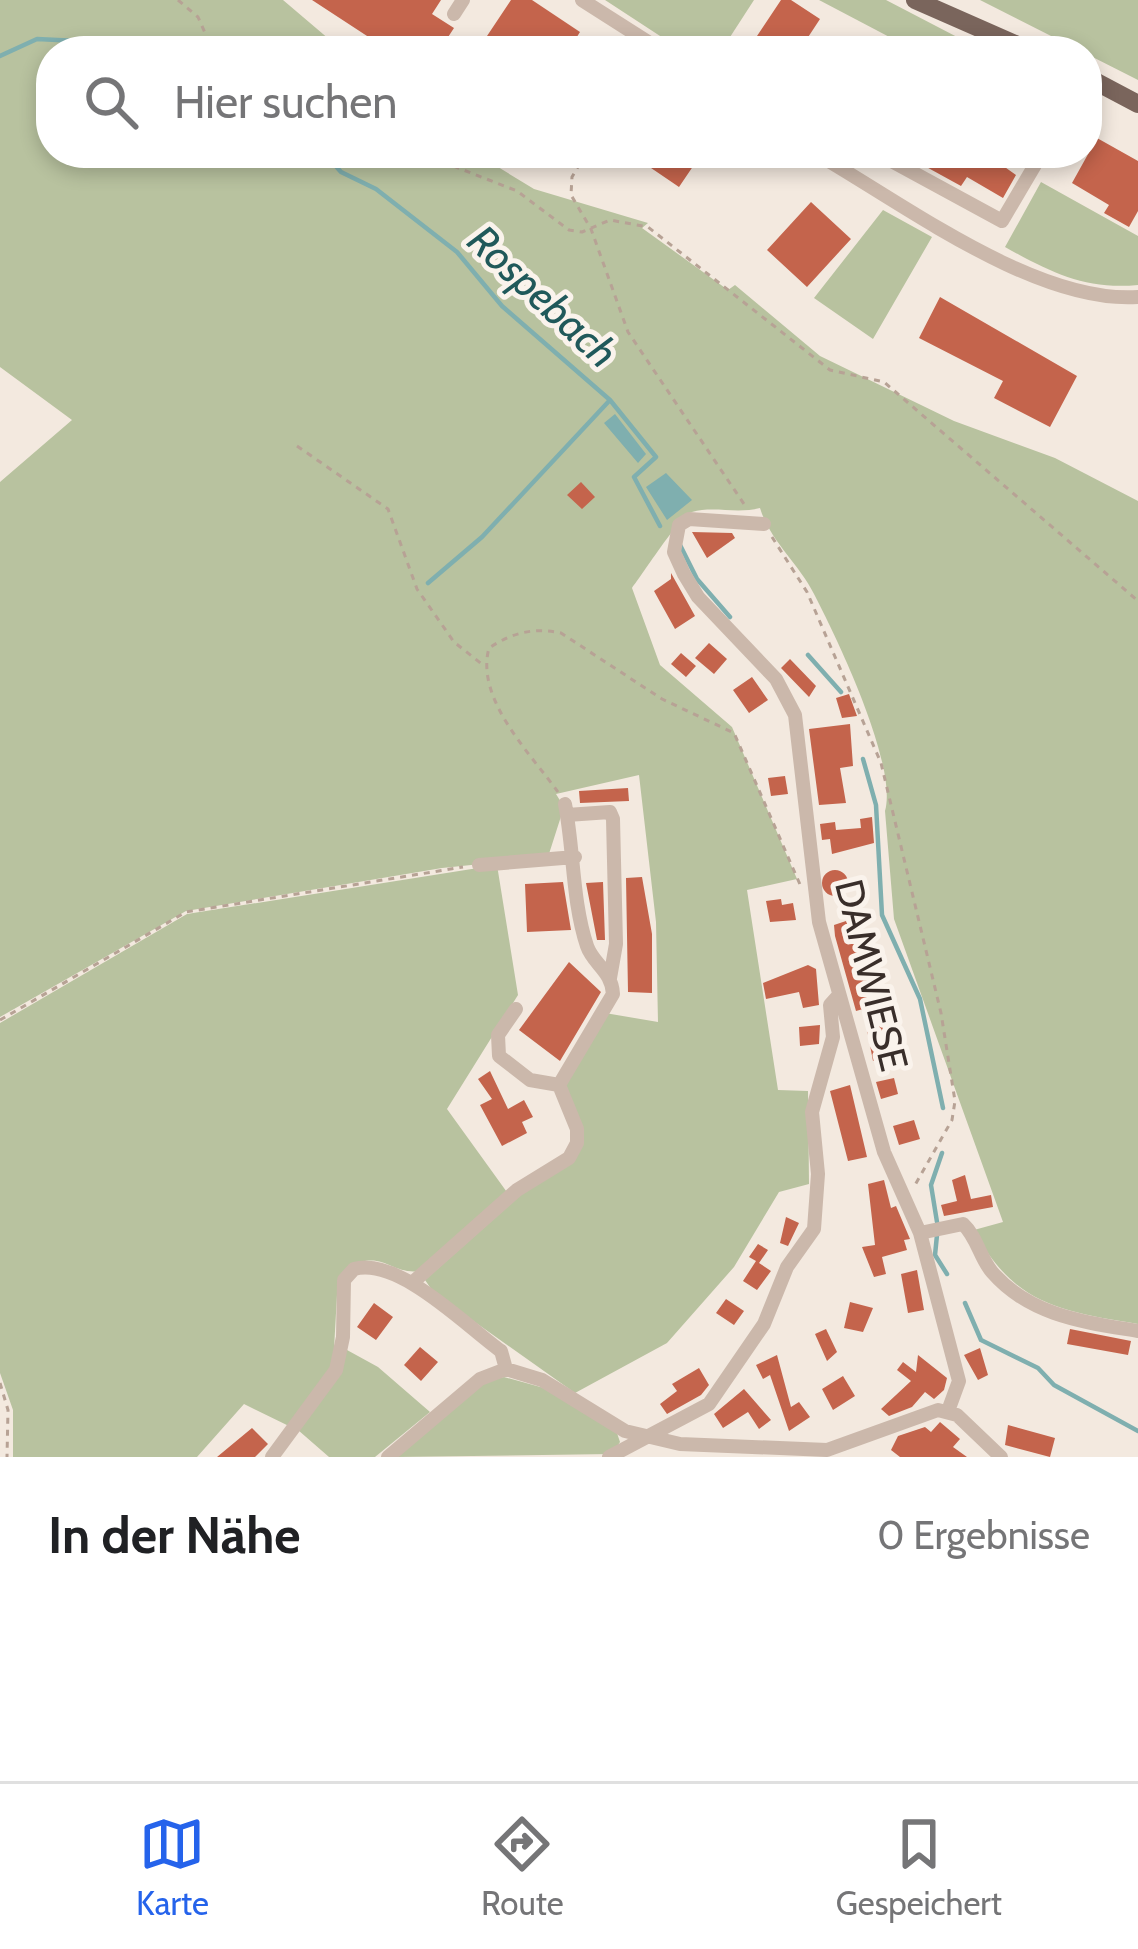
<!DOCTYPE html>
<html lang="de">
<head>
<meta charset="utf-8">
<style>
  body { margin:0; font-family:Cabin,sans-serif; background:#f2f2f2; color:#202124 }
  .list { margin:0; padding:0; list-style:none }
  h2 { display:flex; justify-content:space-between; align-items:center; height:156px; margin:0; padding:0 48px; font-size:51px }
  h2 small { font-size:39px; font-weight:400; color:#757577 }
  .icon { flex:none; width:66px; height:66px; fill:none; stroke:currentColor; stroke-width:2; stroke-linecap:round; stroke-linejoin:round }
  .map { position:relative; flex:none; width:1138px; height:1457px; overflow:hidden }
  .search { position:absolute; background:#fff; box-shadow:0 6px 18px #0003; left:36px; right:36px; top:36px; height:132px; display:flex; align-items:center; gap:30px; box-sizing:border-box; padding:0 42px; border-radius:48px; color:#757577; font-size:45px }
  .sheet { height:324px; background:#fff }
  nav { display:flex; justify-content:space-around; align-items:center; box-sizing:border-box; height:168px; border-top:3px solid #e0e0e0; background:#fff; font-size:33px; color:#757577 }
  nav a { display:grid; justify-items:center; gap:6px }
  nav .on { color:#2563eb }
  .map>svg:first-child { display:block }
  .green { fill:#b8c29f }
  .water { fill:#7fafaf }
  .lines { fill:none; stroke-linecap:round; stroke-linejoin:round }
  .stream { stroke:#7fafaf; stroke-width:4.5 }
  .building { fill:#c4644c }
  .path { stroke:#b7a295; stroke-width:3; stroke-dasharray:6 6; stroke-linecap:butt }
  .minor { stroke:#cbb8ab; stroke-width:14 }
  .major { stroke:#7a655c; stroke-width:18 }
  .labels { text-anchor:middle; stroke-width:10; stroke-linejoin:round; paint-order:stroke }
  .street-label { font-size:39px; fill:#392e2a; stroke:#faf3ec }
  .water-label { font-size:42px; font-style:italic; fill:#20595a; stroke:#faf3ec }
</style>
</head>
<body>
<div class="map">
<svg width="1138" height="1457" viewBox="0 0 1138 1457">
  <rect width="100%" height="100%" fill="#f3e9df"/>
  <path class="green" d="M0,0H283L343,51H51V153H475L534,189L648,223L642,228L728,290L735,285L820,356L954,421L1055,458L1138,501V1324C1060,1311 1014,1305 974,1230L1003,1222L894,919L885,811C898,765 837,638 814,594C799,564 770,541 760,508C737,514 713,506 692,512C681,514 643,574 632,588L660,665L732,727L797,879L747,890L778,1090L808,1091L809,1184L779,1192L734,1267L667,1343L575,1393L434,1293L425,1280L579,1143L560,1084L605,1013L658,1022L656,922L639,775L556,794L564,807L548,857L442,868L186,911L0,1017V482L72,420L0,367Z
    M605,0H754L721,51H683Z
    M819,0H886L984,51H916Z
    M980,0H1138V80Z
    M1041,182L1138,236V285C1085,290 1050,272 1005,247Z
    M883,210L932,237L873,339L814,298Z
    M497,865L518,995L447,1109L509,1195L420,1271C390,1275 385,1250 349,1266L337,1295L333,1367L293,1428L244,1404L197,1457H13V1410L0,1373V1023L187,914Z
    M347,1350L378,1367L430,1412L375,1457H329L298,1430Z
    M504,1377L544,1388L617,1433L620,1442L612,1454L396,1457L486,1381Z"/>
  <path class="water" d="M615,414L646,454L638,463L604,423Z
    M666,473L692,500L667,520L646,487Z"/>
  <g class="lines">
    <path class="stream" d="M0,56L37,39L99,42L106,51
      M303,153L326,155L341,172L376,189L457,252L502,306L610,400L656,457L634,477L660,526
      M680,545L697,579L730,617
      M428,583L482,537L610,400
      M808,655L841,692
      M863,759L876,805L882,915L920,999L943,1108
      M937,1222L931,1185L942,1153
      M937,1235L935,1255L947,1274
      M965,1303L981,1340L1038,1368L1054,1385L1138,1431"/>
  </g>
  <path class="building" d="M312,0H441L432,14L454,28L439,51H390Z
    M511,0H532L580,32L568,51H477Z
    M781,0H791L820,19L799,51H747Z
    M1097,138L1138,161V211L1129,227L1104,213L1109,205L1072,183Z
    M629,153H702L679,187Z
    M901,153H985L1016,175L1003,198L967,177L961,186Z
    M811,202L851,239L807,287L767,250Z
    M940,297L1077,376L1050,427L994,398L1003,381L919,338Z
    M581,482L595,497L582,509L567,495Z
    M692,532L732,533L735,538L707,558Z
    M671,573L695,616L675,629L654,591L671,579Z
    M709,643L727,659L714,674L695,658Z
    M681,653L696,666L686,677L671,664Z
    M790,659L816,686L809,697L781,668Z
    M752,677L768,700L749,713L733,690Z
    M849,694L857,716L842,718L836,698Z
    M850,724L853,766L840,768L846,803L819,805L809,729Z
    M785,776L788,794L771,796L768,778Z
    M628,788L629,801L580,803L579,791Z
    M872,817L874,843L832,854L830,839L822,840L820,824L835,822L836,830L861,828L860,819Z
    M822 883a13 13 0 1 1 26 0a13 13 0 1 1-26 0Z
    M642,877L652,934V993L628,992L626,878Z
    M563,882L571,930L527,932L525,884Z
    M603,882L605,940H597L586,883Z
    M781,899L782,905L793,903L796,920L770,922L766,901Z
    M846,921L893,1056L873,1061L863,1009L856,1011L835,936L834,925Z
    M569,962L601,992L560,1061L519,1030Z
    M808,965L816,969L819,1005L803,1008L799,992L766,999L763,983Z
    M820,1025L819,1044L800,1046L799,1027Z
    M490,1071L508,1109L524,1100L533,1117L522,1122L527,1133L502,1146L480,1105L492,1099L478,1079Z
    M894,1078L898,1094L881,1099L876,1082Z
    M850,1085L867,1157L848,1161L830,1091Z
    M914,1120L920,1139L899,1145L893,1126Z
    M965,1175L971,1199L991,1195L993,1207L944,1216L941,1205L957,1201L952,1180Z
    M884,1180L891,1208L896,1206L910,1239L904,1240L907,1250L882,1257L886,1274L874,1277L862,1247L875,1245L868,1184Z
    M786,1217L799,1223L788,1246L780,1243Z
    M758,1244L768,1250L759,1263L771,1271L757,1290L743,1281L756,1261L749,1257Z
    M917,1270L924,1310L908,1313L901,1274Z
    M726,1299L744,1311L734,1325L716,1313Z
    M850,1302L873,1308L863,1332L844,1328Z
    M374,1303L393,1317L376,1340L357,1327Z
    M826,1329L837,1352L827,1361L815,1334Z
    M1070,1329L1131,1341L1128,1355L1067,1344Z
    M420,1347L438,1362L421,1381L404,1365Z
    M980,1348L988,1375L978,1380L964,1355Z
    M777,1355L791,1407L799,1402L810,1417L789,1431L770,1375L763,1379L756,1365Z
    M918,1355L947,1378L944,1390L934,1399L925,1392L912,1407L889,1416L881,1409L911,1381L897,1370L903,1362L916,1372Z
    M699,1368L709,1385L701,1395L667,1414L660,1404L677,1391L672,1384Z
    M843,1376L855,1396L833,1410L822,1389Z
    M744,1389L771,1420L759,1429L748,1412L723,1428L714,1414Z
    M940,1422L960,1439L953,1447L967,1457H900L891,1450L898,1436L925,1427L931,1432Z
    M1008,1425L1055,1438L1050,1457L1005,1445Z
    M252,1428L268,1444L255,1457H217Z"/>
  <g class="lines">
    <path class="path" d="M178,0L198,17L213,51
      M420,153L517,191L569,230L582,232L610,220L648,227L830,370L884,382L1138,601
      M586,153L572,177L571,195L591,229L628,332L746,507
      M297,446L388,509L417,589L454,642L483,665
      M772,537L807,592L881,763L941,1013L955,1101L952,1120L915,1185
      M558,792C530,753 475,699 489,648C512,633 533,627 561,633L662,699L734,733L802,889
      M0,1020L186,912L463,867
      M0,1383L8,1410L7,1457"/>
    <path class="minor" d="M582,0L662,51
      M454,14L463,0
      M815,153C904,204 1036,304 1138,297
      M877,153L1002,221L1042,153
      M764,524L689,519L679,525L674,552L684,574L698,597L776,679L795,715L819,922L884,1152L920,1233L959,1381L948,1411
      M567,815L610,812L613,819L616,944L610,978
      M479,865L575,857
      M516,1009L498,1035L499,1056L530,1080L559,1085L613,994C612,971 593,964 587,946C572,901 574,850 565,804
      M920,1233L963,1224C977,1237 980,1258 992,1272C1030,1316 1084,1322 1138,1331
      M412,1283L517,1190L569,1158L577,1143V1129L559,1085
      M272,1457L336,1370L343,1337L344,1280L354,1269C399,1257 465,1325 501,1351L506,1369
      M388,1457L480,1379L506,1369L542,1380L625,1431L680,1444L827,1450L938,1410L957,1415L1001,1457
      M609,1457L709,1404L764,1324L787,1267L814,1229L818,1174L812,1112L833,1037L830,1005L839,995"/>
    <path class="major" d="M915,0L1031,51
      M1087,77L1138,104"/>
  </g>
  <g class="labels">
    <g class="street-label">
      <text transform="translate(872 975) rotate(76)" y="14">DAMWIESE</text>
    </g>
    <g class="water-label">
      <text transform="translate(543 296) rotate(43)" y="15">Rospebach</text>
    </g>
  </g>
</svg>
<div class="search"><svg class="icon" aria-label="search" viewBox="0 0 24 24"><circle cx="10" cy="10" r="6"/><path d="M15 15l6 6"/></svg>Hier suchen</div>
</div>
<section class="sheet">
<h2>In der Nähe<small>0 Ergebnisse</small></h2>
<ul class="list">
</ul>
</section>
<nav>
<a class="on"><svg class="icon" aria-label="map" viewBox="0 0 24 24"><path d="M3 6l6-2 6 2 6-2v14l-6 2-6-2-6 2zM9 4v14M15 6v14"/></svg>Karte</a>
<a><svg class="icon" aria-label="directions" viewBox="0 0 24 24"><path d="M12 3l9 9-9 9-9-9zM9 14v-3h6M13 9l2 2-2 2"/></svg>Route</a>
<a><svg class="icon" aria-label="saved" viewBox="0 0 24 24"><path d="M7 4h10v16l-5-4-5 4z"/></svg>Gespeichert</a>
</nav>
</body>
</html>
